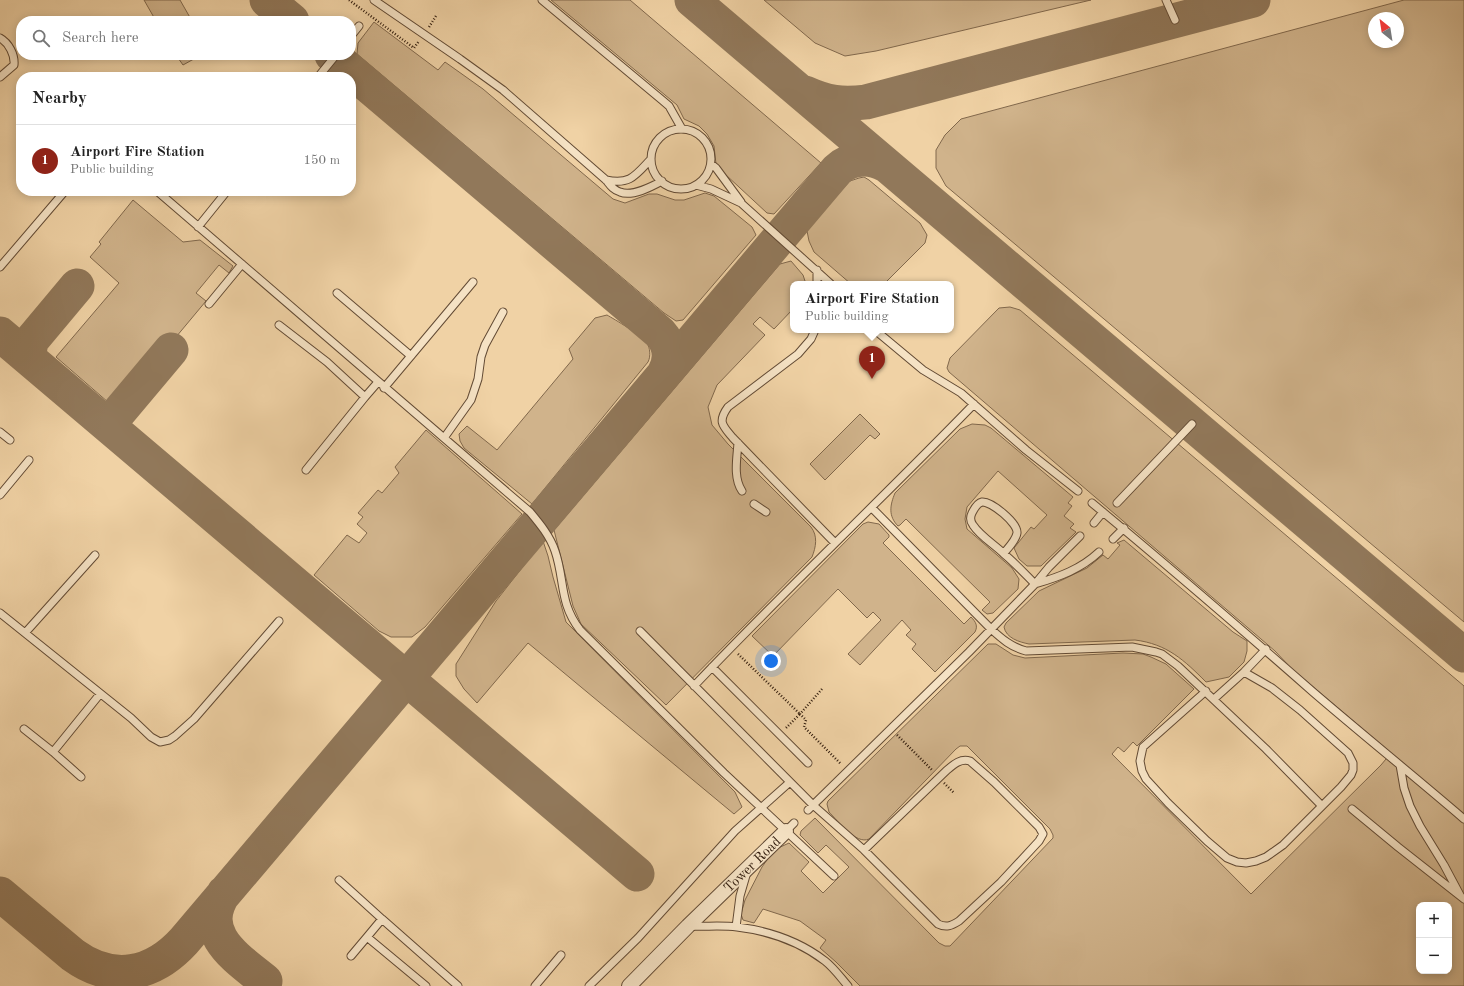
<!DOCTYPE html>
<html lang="en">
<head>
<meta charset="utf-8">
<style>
  body { margin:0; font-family:"Old Standard TT",serif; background:#f6f6f6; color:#222 }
  .controls { position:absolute; right:12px; bottom:12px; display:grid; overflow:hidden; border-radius:8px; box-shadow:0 2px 10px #0003 }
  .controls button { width:36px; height:36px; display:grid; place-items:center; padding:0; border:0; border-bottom:1px solid #e0e0e0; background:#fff; color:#222; font:20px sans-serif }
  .compass { position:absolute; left:1368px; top:12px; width:36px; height:36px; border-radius:50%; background:#fff; box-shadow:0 2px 10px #0003; rotate:330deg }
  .you { position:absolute; left:771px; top:661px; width:14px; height:14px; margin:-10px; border:3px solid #fff; border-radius:50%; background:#1a73e8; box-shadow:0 0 0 6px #1a73e833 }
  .badge { display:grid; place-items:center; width:26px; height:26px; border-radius:50%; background:#8f2418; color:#fff; font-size:13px; font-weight:700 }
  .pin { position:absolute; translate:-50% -33px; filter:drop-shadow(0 1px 2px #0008) }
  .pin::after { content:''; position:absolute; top:21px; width:14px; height:12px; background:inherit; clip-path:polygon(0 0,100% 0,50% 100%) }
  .popup { position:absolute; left:790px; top:281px; width:164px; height:52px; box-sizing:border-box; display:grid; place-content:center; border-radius:8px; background:#fff; filter:drop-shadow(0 1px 3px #0005); font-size:13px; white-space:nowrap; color:#767676 }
  .popup b { font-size:15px; color:#222 }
  .popup::after { content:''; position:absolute; left:50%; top:100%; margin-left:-8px; border:8px solid transparent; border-top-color:#fff }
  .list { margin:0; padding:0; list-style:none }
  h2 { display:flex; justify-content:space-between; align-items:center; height:52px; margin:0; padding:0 16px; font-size:17px }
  h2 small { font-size:13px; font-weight:400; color:#767676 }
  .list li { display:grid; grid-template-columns:26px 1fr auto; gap:12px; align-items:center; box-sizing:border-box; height:72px; padding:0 16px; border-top:1px solid #e0e0e0 }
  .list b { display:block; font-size:15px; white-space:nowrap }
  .list p { margin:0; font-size:13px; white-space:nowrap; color:#767676 }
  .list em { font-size:13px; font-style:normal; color:#767676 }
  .icon { flex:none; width:22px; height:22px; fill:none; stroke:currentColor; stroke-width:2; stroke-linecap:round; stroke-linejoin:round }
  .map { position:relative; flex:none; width:1464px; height:986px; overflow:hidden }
  .search { position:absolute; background:#fff; box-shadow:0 2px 10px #0003; left:16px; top:16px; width:340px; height:44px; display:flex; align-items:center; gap:10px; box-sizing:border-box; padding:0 14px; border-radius:16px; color:#767676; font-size:15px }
  .panel { position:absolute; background:#fff; box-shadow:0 2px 10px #0003; left:16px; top:72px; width:340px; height:124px; border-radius:16px }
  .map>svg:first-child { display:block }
  .green { fill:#d0b38b; stroke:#81684c; fill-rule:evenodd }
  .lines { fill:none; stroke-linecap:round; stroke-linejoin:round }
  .taxiway { stroke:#91785a; stroke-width:35 }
  .service-casing { stroke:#624a34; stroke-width:9 }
  .minor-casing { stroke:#624a34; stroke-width:16 }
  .path { stroke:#321d0e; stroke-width:2.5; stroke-dasharray:1 2; stroke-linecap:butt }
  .service { stroke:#f5e2c4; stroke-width:7 }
  .minor { stroke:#f5e2c4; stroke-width:14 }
  .labels { text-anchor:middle; stroke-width:3; stroke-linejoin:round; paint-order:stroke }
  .street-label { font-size:14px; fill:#321d0e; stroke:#f5e2c4 }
</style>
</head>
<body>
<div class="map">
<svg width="1464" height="986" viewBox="0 0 1464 986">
  <rect width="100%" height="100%" fill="#f0d2a5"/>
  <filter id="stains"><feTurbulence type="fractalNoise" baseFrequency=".005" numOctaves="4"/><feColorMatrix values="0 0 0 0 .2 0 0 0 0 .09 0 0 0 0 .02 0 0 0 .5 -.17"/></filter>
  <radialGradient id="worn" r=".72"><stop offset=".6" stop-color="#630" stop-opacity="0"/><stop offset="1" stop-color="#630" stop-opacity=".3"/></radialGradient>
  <path class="green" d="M144,0H180L192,21H156Z
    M551,0H630L821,163L774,214L767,213L726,175L716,164L714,146L707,134L699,126L684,119L677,105Z
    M764,0H1091L876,51L845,56L815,43Z
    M1404,0H1464V622L946,186L936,168V150L945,135L961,119ZM1374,18H1398V42H1374Z
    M374,22L438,70L445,62L483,89L613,199L625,203L649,194H657L675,200H684L705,193L714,196L752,227L756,235L683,320L676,321L664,313L357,54L358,43Z
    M176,55H201L183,65Z
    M864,177L869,180L920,223L927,235L925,243L884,284H851L814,252L809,241L807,231L811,223L850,181L859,178Z
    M133,200L183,242L200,240L233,266L229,273L219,265L196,293L206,301L116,409L56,357L119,283L90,257L101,244L99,242Z
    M791,261L803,275L806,284H793V309L774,329L760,317L753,324L765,335L717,385L708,407L712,425L728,444L811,527C818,536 816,547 812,557L666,705L581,624L573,606L554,530L780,264Z
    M1010,307L1020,310L1464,686V986H860L836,962L820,948L826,940L800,921L763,909L754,923L743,920L741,914L745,900L762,867L774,850L789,843L809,862L801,871L823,893L849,867L826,845L818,853L800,835L801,831L815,818L939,943L945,946H950L1053,838V835L1050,829L967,746H960L956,749L869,839C856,845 838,821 829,812L827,804L828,801L988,644H996L1013,655L1025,658L1123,653L1143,654L1151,657L1166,664L1194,689L1137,746L1133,742L1124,752L1118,747L1112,754L1251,894L1381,765L1391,753L1291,668L1275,651L949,372L947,368L950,358L999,308ZM1419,905H1449V971H1419Z
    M607,315C614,319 643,336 647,343C650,348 651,356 648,362L532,504L464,448L460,441L459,434L467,426L497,450L573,359L569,349L595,318Z
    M860,414L880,434L875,439L870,435L825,480L810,464Z
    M972,424L985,425L991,428L1073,497L1068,503L1072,506L1064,516L1074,524L1070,528L1076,532L1041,566H1027L1019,559L1014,548L1031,527L1034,529L1047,515L998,471L967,507L965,519L967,529L1012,568L1019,579L1018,589L993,613L987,614L982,610L990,602L906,519L900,525L898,526C888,516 890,505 895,493L960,429Z
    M426,430L522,514L425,627L412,637H391L379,631L314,575L347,535L359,543L367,533L357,524L363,517L358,513L378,490L382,493L399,473L395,467Z
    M868,522L879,524L889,535V537L883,543L964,624L971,617C976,622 978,626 975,632L935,672L912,649L916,644L906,635L911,630L902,620L860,665L848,654L881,620L873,612L867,618L838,589L773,656L752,636L863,524Z
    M1124,540L1233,632L1247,641V651L1244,662L1229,677L1206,682C1184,660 1167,644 1135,640L1029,644C1019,642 1006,638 1004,627L1006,623L1039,591L1087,568L1103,555L1108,559L1120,545L1117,543Z
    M543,541L548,556L553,577L566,622L735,792L742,807L734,814L528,643L477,703L464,689L456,676V664L496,601Z"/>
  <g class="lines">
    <path class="taxiway" d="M267,0L292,21
      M692,0L1464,655
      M332,55L660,333C671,345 672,360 664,374
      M805,93C827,103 842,105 866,102L1253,0
      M0,334L637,874
      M33,362L29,353L31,341L77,286
      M108,425L171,350
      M224,893C197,934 237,958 265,981
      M0,894L73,955C113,984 153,975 184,941L837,170C851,157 869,156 886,165"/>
    <g class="service-casing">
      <path id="service" d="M374,0L460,59L503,90L606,180C610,185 613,190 620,192C632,197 651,187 662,181
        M542,0L662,100L669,106L682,129
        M1166,0L1175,20
        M351,36L359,26
        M0,38C9,43 15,55 14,65L0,77
        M318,77L336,55
        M651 159a30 30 0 1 1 60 0a30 30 0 1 1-60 0Z
        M711,164L716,168L741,202
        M606,180C630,185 635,176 651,159
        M696,185L711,189L741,203L831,284
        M157,191L530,512C540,524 550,536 555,551C565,580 559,603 580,630L724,773L834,876
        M198,227L227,191
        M0,267L65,191
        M817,270V284
        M337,293L411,356
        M209,304L242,264
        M279,325L327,362L365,397L306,470
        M815,330L811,339L798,354L728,407C717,422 723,426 733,438L835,543
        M875,330L923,370L961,393L1026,450L1078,491
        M384,388L473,282
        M365,397L378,382
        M0,432L10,440
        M444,438L471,400L478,379L481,357L485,345L503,312
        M738,443C737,458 733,478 742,491
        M0,495L29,460
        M1092,503C1167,565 1240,628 1313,692C1363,735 1414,776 1464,819
        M1117,503L1192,424
        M754,504L766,512
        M872,508L991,629C1002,639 1011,647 1026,651L1132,647L1156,652L1162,654L1178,666L1266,749L1322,806
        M1094,523L1103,512
        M1113,539L1124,528
        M1004,553C1009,547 1016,540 1017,533C1018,523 991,501 982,502C977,503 974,509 972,513C970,517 970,521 973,525C980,536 995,545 1004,554C1015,563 1025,574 1035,584
        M1035,584C1059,577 1081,569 1099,552
        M0,613L131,718L151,737L160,742L169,740L175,736L194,719L279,621
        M640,631L813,805L864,850L938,924C946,928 951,926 959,921L1001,882L1039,841L1043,834L1039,827L994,782L970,761C960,758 953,765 946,771L864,850
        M25,633L95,555
        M712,667L808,763
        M694,686C785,590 882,499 974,404
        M1206,691L1143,747L1140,761L1142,771L1146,779L1168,803L1207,841L1227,858L1237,862L1246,863L1256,861L1266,857L1283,845L1341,787L1351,775L1353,770V763L1348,753L1300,710L1272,688L1244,672
        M1214,699L1244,672L1266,649
        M24,729L53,752L81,777
        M53,752L100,694
        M1400,765L1404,788L1410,806L1420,826L1444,865L1460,895
        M1352,809L1398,847L1464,899
        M808,810L969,652L1035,584L1049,567L1080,536
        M786,831L794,823
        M339,880L382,919L367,937
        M382,919L458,986
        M688,926C704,927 721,925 737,927C770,931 799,941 825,961C834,968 841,978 848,986
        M736,927L740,896L747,872
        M351,956L367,937L426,986
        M535,986L561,955
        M589,986L638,938L735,831L790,782"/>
    </g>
    <g class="minor-casing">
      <g id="minor">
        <path id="s1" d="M629,986L688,926L786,831"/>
      </g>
    </g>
    <path class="path" d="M349,0L414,48L419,41
      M429,27L436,16
      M738,654L800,714L785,729
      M822,689L800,714L806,720L804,727L841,764
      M897,735L933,771
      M944,783L954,793"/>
    <use href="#service" class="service"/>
    <use href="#minor" class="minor"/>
  </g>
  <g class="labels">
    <g class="street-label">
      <text dy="5" stroke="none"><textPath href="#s1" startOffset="173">Tower Road</textPath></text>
    </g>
  </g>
  <rect width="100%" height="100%" filter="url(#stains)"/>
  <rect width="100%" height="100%" fill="url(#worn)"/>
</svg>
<div class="controls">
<button>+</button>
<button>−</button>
</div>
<svg class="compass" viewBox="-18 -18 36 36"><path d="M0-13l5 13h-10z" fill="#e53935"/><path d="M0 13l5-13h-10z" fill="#767676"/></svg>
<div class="you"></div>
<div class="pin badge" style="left:872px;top:379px">1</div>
<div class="popup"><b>Airport Fire Station</b>Public building</div>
<div class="search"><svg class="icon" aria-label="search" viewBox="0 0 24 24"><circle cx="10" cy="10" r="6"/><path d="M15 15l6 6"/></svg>Search here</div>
<section class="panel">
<h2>Nearby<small></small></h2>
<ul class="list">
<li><span class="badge">1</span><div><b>Airport Fire Station</b><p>Public building</p></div><em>150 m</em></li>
</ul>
</section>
</div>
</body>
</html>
